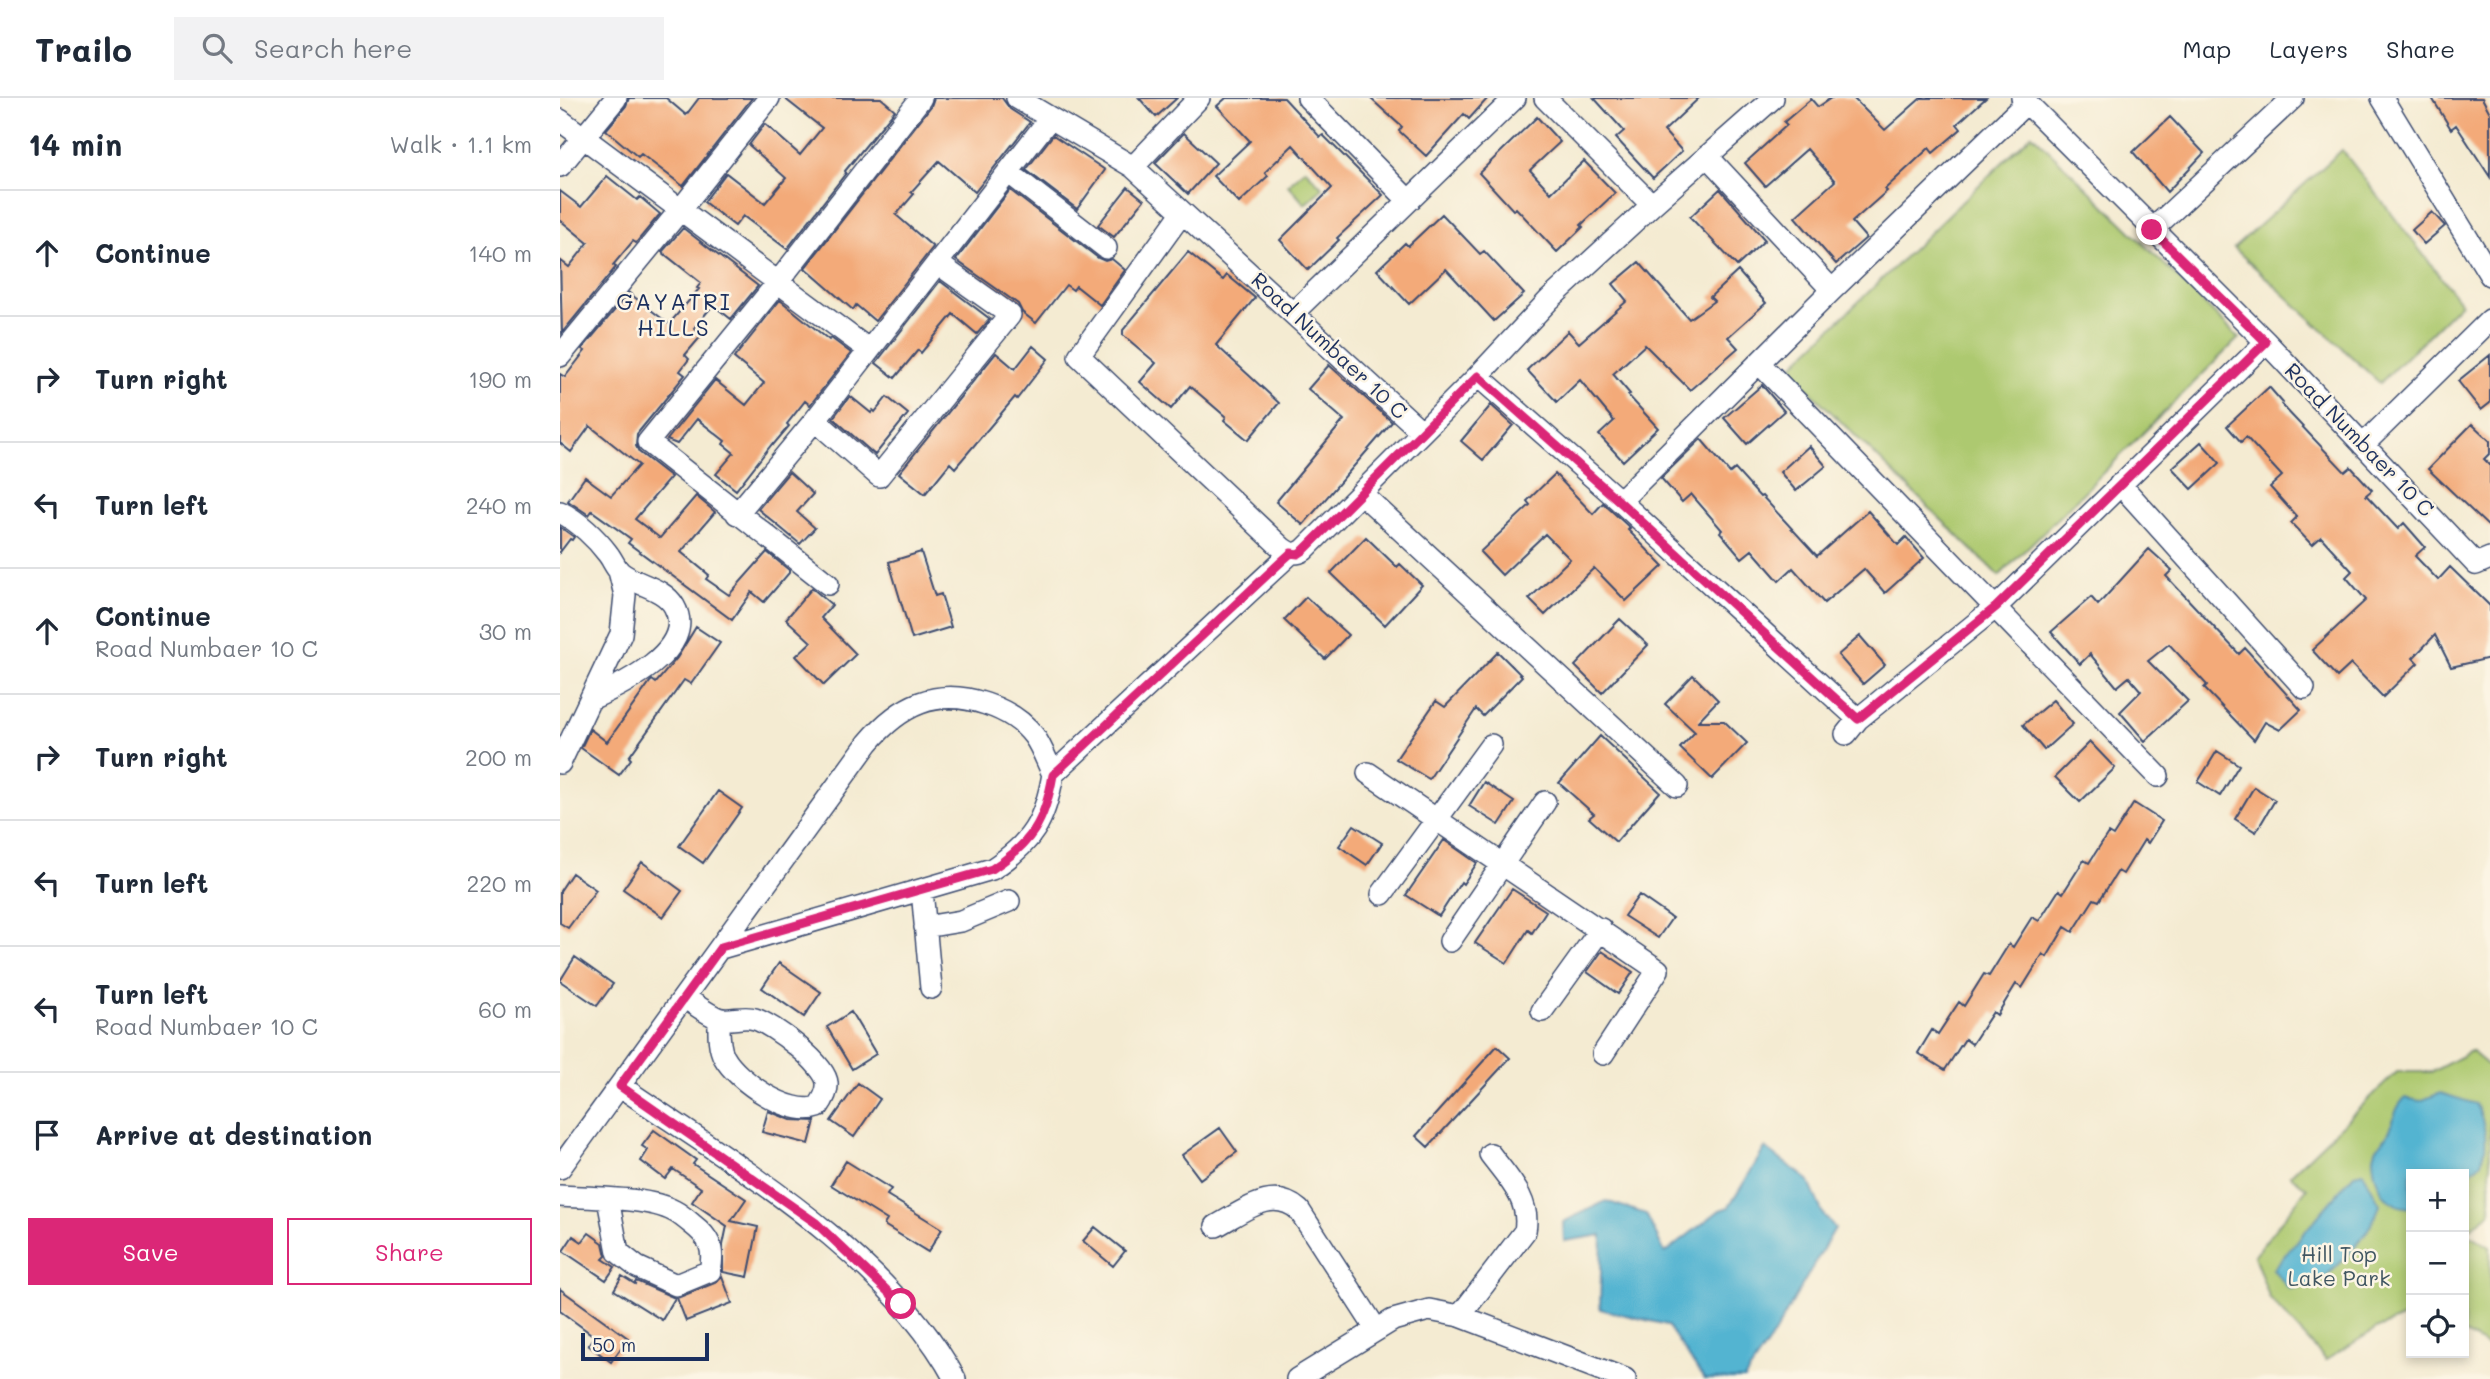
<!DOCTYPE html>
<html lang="en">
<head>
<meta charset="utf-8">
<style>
  body { margin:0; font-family:Mali,sans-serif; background:#f2f2f3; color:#1f2937 }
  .controls { position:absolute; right:21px; bottom:21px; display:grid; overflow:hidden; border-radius:0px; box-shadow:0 4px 10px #0003 }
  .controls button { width:63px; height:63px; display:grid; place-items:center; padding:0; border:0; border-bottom:2px solid #e0e1e3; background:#fff; color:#1f2937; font:35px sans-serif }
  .scale { position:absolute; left:21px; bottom:18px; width:128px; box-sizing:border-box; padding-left:7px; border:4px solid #1b2f5e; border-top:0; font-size:19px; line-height:24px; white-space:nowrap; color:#1b2f5e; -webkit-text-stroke:5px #fcf5e5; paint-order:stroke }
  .stop { position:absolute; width:21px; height:21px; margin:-16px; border:5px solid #db2777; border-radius:50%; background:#fff }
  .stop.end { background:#db2777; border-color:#fff; box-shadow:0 2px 7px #0008 }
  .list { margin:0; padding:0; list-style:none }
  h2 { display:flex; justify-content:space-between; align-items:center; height:91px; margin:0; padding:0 28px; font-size:30px }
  h2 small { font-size:23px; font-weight:400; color:#747a83 }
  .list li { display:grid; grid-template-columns:46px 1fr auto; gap:21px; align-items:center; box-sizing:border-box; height:126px; padding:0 28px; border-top:2px solid #e0e1e3 }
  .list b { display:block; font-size:26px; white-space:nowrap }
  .list p { margin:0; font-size:23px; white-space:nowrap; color:#747a83 }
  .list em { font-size:23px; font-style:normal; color:#747a83 }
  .actions { display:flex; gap:14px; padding:21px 28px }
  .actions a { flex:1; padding:16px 0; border:2px solid #db2777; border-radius:0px; text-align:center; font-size:24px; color:#db2777 }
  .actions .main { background:#db2777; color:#fff }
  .icon { flex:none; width:38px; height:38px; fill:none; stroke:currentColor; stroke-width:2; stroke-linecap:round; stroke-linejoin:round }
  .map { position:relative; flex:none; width:1930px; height:1281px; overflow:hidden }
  header { display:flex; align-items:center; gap:42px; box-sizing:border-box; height:98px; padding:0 35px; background:#fff; border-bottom:2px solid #e0e1e3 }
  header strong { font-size:33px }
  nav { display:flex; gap:38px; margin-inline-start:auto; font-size:24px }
  .search { width:490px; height:63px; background:#f2f2f3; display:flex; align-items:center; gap:18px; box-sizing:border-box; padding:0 24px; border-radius:0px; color:#747a83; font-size:26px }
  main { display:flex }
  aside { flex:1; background:#fff }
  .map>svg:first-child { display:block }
  .green { fill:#adc96f; stroke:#647c66; stroke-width:2 }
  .water { fill:#53b4d1; stroke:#377298; stroke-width:2 }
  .building { fill:#f3aa79 }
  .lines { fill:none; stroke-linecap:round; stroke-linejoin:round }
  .minor-casing { stroke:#3c4b6f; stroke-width:24 }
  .minor { stroke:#fff; stroke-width:21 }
  .route { stroke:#db2777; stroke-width:9 }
  .labels { text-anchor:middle; stroke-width:5; stroke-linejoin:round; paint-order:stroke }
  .street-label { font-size:21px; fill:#1b2f5e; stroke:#fcf5e5 }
  .park-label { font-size:21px; fill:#405662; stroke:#fcf5e5 }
  .neighbourhood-label { font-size:23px; letter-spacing:2px; fill:#1b2f5e; stroke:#fcf5e5 }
</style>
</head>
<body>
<header>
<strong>Trailo</strong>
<div class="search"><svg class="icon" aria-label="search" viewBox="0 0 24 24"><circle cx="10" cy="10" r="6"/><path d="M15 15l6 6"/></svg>Search here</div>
<nav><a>Map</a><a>Layers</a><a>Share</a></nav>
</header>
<main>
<aside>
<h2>14 min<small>Walk · 1.1 km</small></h2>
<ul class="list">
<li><svg class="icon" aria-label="ahead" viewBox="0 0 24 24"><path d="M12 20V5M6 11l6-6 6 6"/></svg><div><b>Continue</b></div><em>140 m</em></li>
<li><svg class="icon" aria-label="right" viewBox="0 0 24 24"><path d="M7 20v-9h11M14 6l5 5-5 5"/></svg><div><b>Turn right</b></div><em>190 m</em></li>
<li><svg class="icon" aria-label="left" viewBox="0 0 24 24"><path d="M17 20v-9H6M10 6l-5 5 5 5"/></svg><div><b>Turn left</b></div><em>240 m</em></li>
<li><svg class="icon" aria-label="ahead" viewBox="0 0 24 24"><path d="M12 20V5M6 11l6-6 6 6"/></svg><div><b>Continue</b><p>Road Numbaer 10 C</p></div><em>30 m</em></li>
<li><svg class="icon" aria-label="right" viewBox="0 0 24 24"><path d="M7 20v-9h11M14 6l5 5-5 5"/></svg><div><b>Turn right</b></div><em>200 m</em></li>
<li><svg class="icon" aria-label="left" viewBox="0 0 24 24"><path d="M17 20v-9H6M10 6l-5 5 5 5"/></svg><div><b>Turn left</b></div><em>220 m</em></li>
<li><svg class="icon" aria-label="left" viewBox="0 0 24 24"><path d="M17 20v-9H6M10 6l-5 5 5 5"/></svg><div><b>Turn left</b><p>Road Numbaer 10 C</p></div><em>60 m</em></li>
<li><svg class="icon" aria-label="arrive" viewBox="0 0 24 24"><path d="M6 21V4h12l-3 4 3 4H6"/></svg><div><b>Arrive at destination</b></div></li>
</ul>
<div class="actions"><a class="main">Save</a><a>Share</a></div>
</aside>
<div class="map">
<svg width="1930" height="1281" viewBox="0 0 1930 1281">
  <rect width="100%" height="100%" fill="#fcf5e5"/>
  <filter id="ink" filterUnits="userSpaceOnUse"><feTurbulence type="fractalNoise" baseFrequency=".0143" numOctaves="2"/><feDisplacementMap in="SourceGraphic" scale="14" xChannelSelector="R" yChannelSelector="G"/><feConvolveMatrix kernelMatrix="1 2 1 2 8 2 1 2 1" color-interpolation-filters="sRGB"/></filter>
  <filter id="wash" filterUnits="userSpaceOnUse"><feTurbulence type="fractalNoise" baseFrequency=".00686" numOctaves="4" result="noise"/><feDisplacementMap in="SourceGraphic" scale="28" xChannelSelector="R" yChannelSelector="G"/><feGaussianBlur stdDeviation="1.57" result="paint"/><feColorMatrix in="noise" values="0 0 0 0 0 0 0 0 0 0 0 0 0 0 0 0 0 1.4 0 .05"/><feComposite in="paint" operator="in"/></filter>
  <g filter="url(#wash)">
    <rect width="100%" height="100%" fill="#f4ebd2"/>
    <path class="green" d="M1472,36L1679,240L1439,478L1228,272Z
      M1782,52L1901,205L1820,285L1674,150Z
      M745,71L763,90L745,106L728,87Z
      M1911,953L1930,969V1115L1905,1134L1930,1149V1250L1904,1235V1076H1851V1216L1816,1231L1766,1262L1710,1201L1694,1158L1747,1090L1730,1077L1837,974H1872Z"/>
    <path class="water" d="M1880,995L1916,1006C1924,1022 1930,1047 1921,1064C1917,1070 1909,1074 1904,1079V1076H1851V1110C1846,1109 1839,1109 1835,1106C1819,1098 1809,1068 1816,1052C1819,1045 1826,1041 1829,1034C1836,1019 1833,1012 1845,1000L1860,1003Z
      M1205,1050L1248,1082L1263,1116L1275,1130L1213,1238L1184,1281H1144L1107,1227L1040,1211L1042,1137L1004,1143L1003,1124L1046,1103L1086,1116L1105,1155L1160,1112L1169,1109Z
      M1803,1074L1820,1106C1813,1132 1780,1170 1757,1184C1749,1188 1738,1189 1729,1191L1713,1171L1794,1076Z"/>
    <g id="blocks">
      <path class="building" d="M69,0H106L126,17L139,0H192L123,88L81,56L78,59L46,32L66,8Z
        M224,0H321L335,12L285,73L286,75L227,151L183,118L175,128L144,104L166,75L205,105L226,80L189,47L205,26L240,57L262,30Z
        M374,0H442L450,11L470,24L415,94L379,63L351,94L354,96L336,117L373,149L315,223L296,207L293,212L245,170L371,8Z
        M579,0H617L596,19Z
        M666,0H724L760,39L763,37L823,97L777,140L779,142L748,172L720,142L772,90L733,47L705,74L708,78L679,105L653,78L690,43L657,8Z
        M810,0H928L909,21L904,16L866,58L839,33L842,29Z
        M1034,0H1139L1104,33L1122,53L1093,80L1056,40L1064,33Z
        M1271,0H1293L1325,32L1361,0H1426L1397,26L1401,31L1373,55L1369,50L1325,91L1327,93L1292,124L1306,140L1276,166L1235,119L1275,83L1247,51L1205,88L1185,65L1227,27L1224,24L1251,1L1258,9Z
        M1872,0H1922L1930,15V79L1896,27L1891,31Z
        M977,19L1000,44L970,72L991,95L1024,63L1055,95L1021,127L1023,129L997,154L956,110L953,112L919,75Z
        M1610,19L1644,55L1607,94L1573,54Z
        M624,35L656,65L628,96L595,65Z
        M493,37L545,72L517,111L466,72Z
        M47,78L77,102L80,99L100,116L76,145L73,143L53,167L56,169L2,235L0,162L9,169L28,145L0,122V93L21,109Z
        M568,89L584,102L554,139L538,127Z
        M1160,91L1205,142L1177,168L1130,119Z
        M450,92L538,160L545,163L552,161L565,172L540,207L516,188L513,192L506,187L476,225L462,214L458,206L396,162Z
        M1872,114L1885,128L1864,146L1852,132Z
        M882,116L920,156L924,153L964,196L934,223L886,171L849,206L817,172L845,145L848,148Z
        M123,130L198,188L171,221L153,207L134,230L142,237L125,257L129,261L120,273L125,277L77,336L76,348L79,354L111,379L75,421L100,440L136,398L155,414L121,454L149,477L146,481L169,497L207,454L229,472V475L204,504L192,494L172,522L68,445L71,441L32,413L29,417L8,403L25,379L51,398L79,367L30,328L11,354L0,345V276L5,279L25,253L22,251L69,195L109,226L139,191L137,190L141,185L102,154Z
        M628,154L663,182L667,177L695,200L656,247L719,305L688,342L664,322L666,319L630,288L611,311L580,284L596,265L563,237V232Z
        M1079,164L1129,221L1154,203L1150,199L1178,173L1206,205L1168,239L1178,250L1130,292L1085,247L1053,276L1070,296L1068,297L1098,330L1063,363L1039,337L1054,323L1020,282L997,304L967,272L1008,233L1019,245L1067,203L1053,186Z
        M380,183L430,221L417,236L393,216L361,255L358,252L335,280L316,265Z
        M220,202L269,242L271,240L291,255L250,307L245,303L227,326L229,328L213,347L212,346L176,392L156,376L174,355L163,346L165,343L137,321L117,346L107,342L155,282L186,307L204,285L174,260Z
        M473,248L488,261L457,301L455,299L395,370L390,365L365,396L339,375L436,255L455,271Z
        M1930,257V305L1921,312L1898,283Z
        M769,267L832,324L743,427L716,404L784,322L748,291Z
        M1202,287L1224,313L1187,346L1164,320Z
        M1709,289L1723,305L1722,307L1785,374L1791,369L1812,392L1806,397L1838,431L1844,425L1865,449L1855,458L1878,482L1890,469L1930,508V560L1891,569L1875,537L1853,560L1858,565L1823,599L1791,566L1777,579L1752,552L1806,502L1786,479L1792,473L1761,439L1752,447L1731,425L1737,419L1710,389L1722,378L1686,339L1681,344L1667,328Z
        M290,298L311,315L313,312L315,314L327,299L348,316L315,357L273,320Z
        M931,307L953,327L923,362L901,343Z
        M1912,326L1930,343V355L1924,361L1930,367V430L1868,371Z
        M1141,341L1170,375L1175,371L1200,399L1202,398L1257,458L1308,413L1338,447L1346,439L1364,460L1325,495L1304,471L1264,505L1233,470L1219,483L1192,452L1182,460L1160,434L1162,432L1131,396L1122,404L1101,380Z
        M1641,344L1660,365L1632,391L1612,370Z
        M1249,348L1266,368L1236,393L1220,374Z
        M229,374L253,396L237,414L255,430L240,446L198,411Z
        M995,376L1033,416L1043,405L1070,430L1068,432L1103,468L1066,503L1034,470L985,517L969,501L1010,461L985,436L942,477L920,454L970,407L967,403Z
        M0,429L14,439L12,442L10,441L0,454Z
        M806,439L837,469L840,466L862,487L825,527L771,475Z
        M1589,451L1612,472L1606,478L1636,510L1679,556L1685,550L1741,612L1720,632L1705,624L1694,642L1644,590L1647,587L1609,546L1588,563L1628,603L1585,643L1560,614L1581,593L1569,579L1557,589L1530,556L1520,566L1491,534L1531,499L1538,507Z
        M361,454L375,498L381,496L391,529L352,541L329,464Z
        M252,490L272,507L261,520L296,556L264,587L236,558L251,544L226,521Z
        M746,499L788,537L765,561L724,522Z
        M1060,521L1088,547L1042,595L1015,568Z
        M136,529L160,545L131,586L124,582L69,659L71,661L59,677L21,650L30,631L47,644L90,584L92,582L96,585L117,560Z
        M1300,538L1325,567L1303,586L1278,557Z
        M938,554L962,578L923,618L916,611L869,681L836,661L876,603L885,609Z
        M1133,577L1158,602L1138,623H1164L1187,645L1152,681L1120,650L1135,634L1105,606Z
        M1493,602L1513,626L1484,652L1463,627Z
        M1040,638L1100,694L1056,744L1029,720L1034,716L999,685Z
        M1530,644L1555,670L1520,704L1495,679Z
        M1657,653L1679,667L1660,698L1638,684Z
        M924,684L954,704L939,727L909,708Z
        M1694,689L1715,702L1696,734L1675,721Z
        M158,693L182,710L143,765L119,748Z
        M1574,705L1602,723L1588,745L1584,742L1563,776L1558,773L1539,803L1534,801L1513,834L1505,829L1487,859L1483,856L1462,890L1456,886L1437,917L1433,914L1412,946L1405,941L1385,972L1358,955L1372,932L1378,936L1399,904L1404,908L1424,876L1429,878L1449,846L1453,849L1472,819L1479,823L1499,792L1503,795L1524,762L1529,765L1548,735L1553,738Z
        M794,727L822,745L807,767L779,748Z
        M884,742L917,765L903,786L901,784L879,818L846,797Z
        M82,764L122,793L103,819L63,791Z
        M12,775L36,792L8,830L0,825V793Z
        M952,791L986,813L972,835L968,832L947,865L915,845Z
        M1079,797L1112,820L1098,840L1064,818Z
        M1042,853L1073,874L1058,896L1027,874Z
        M15,859L53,886L37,908L0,883Z
        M219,865L261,894L244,919L202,890Z
        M291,914L316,956L292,971L267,929Z
        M937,948L950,960L868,1049L856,1038Z
        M298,985L320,1001L294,1039L271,1023Z
        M208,1013L231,1022L255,1023L249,1046L202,1034Z
        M660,1030L677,1054L640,1081L622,1057Z
        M94,1032L136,1062L133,1066L186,1101L171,1123L198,1129L188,1179L163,1174V1147L167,1128L132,1104L141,1090L113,1071L105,1081L81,1063L88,1052L82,1048Z
        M286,1063L331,1091L327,1097L382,1131L368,1154L324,1127L327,1122L271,1087Z
        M535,1129L565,1153L553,1168L523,1143Z
        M29,1135L43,1145L46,1158L43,1161L55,1169L46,1182L3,1153L13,1138L22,1144Z
        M62,1178L75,1186L76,1183L115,1200L102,1222L54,1192Z
        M162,1178L172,1205L126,1223L117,1200L155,1185Z
        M0,1191L68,1240L51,1264L28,1247L34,1238L0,1213Z"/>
    </g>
  </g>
  <g filter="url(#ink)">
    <use href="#blocks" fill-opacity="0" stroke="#3c4b6f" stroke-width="2"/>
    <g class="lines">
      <g class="minor-casing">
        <path id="minor" d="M457,0L573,69L861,333
          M748,0L848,102
          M985,0L1092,107
          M1462,0L1706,244L1916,466L1930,460
          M1822,0L1930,177
          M0,22L309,252
          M1147,58L1272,192
          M0,68L56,0
          M573,69L639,0
          M448,74L546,150
          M622,115L519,258L722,450C730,456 736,457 744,452L918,278L989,202L1092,107L1213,0
          M1592,132L1733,0
          M734,214L955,0
          M0,258L121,111L209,0
          M1199,265L1598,678
          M918,278L1060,403L1298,621
          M255,322L319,378L450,217L377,165
          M1803,347L1930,222
          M1560,386L1744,590
          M802,396L1117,688
          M1060,403L1272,192L1466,5
          M0,414C18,423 36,440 48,456C52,461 55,469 60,474C75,487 103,489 114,508C139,551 60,588 31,601
          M177,416L255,322L490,20
          M268,486L88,344L218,184L361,0
          M1286,636L1298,621L1436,509L1706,244
          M0,665L61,536L65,497L59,473
          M808,675L1098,872L1043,956
          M362,792L371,890
          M822,796L931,647
          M365,829L401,823L449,803
          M890,843L985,704
          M161,850L432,771C472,745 485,723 493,676
          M125,900C135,906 147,916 158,920C169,924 183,917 195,921C212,926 266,966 267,985C268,994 263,1002 258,1009C230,1019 177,983 164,959C158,948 159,933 159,921
          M982,913L1041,831
          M60,988C175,1067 327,1155 395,1281
          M0,1070L308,645C340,607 376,589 426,606C444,612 462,622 474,638C482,649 487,664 493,676L731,455
          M0,1098C30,1100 89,1099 114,1113C120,1116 126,1121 132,1126C149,1139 155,1150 150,1173L116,1187L77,1169L58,1154L48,1101
          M656,1128C683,1114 712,1088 739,1112L816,1231
          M900,1218L965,1133C971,1102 948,1080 930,1056
          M737,1281L833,1222L869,1212L900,1218L1065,1281"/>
      </g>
      <use href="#minor" class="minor"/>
    </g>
  </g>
  <g class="lines" filter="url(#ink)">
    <path class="route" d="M341,1206L256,1125L60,988L161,849L432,771C472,745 485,723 493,677L722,463L731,455L738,456L744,452L918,278L1059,403L1298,621L1436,509L1706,244L1592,132"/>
  </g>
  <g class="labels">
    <g class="street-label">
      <text transform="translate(769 248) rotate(43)" y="7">Road Numbaer 10 C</text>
      <text transform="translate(1799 342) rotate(46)" y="7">Road Numbaer 10 C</text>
    </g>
    <g class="park-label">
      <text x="1779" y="1164">Hill Top<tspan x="1779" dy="24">Lake Park</tspan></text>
    </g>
    <g class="neighbourhood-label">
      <text x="114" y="212">GAYATRI<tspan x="114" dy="26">HILLS</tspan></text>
    </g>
  </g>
</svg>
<div class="controls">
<button>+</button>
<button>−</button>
<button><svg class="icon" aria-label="locate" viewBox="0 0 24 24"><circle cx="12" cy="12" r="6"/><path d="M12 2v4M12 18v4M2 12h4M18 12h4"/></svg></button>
</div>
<div class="scale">50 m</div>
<div class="stop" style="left:341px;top:1206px"></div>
<div class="stop end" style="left:1592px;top:132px"></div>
</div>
</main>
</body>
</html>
